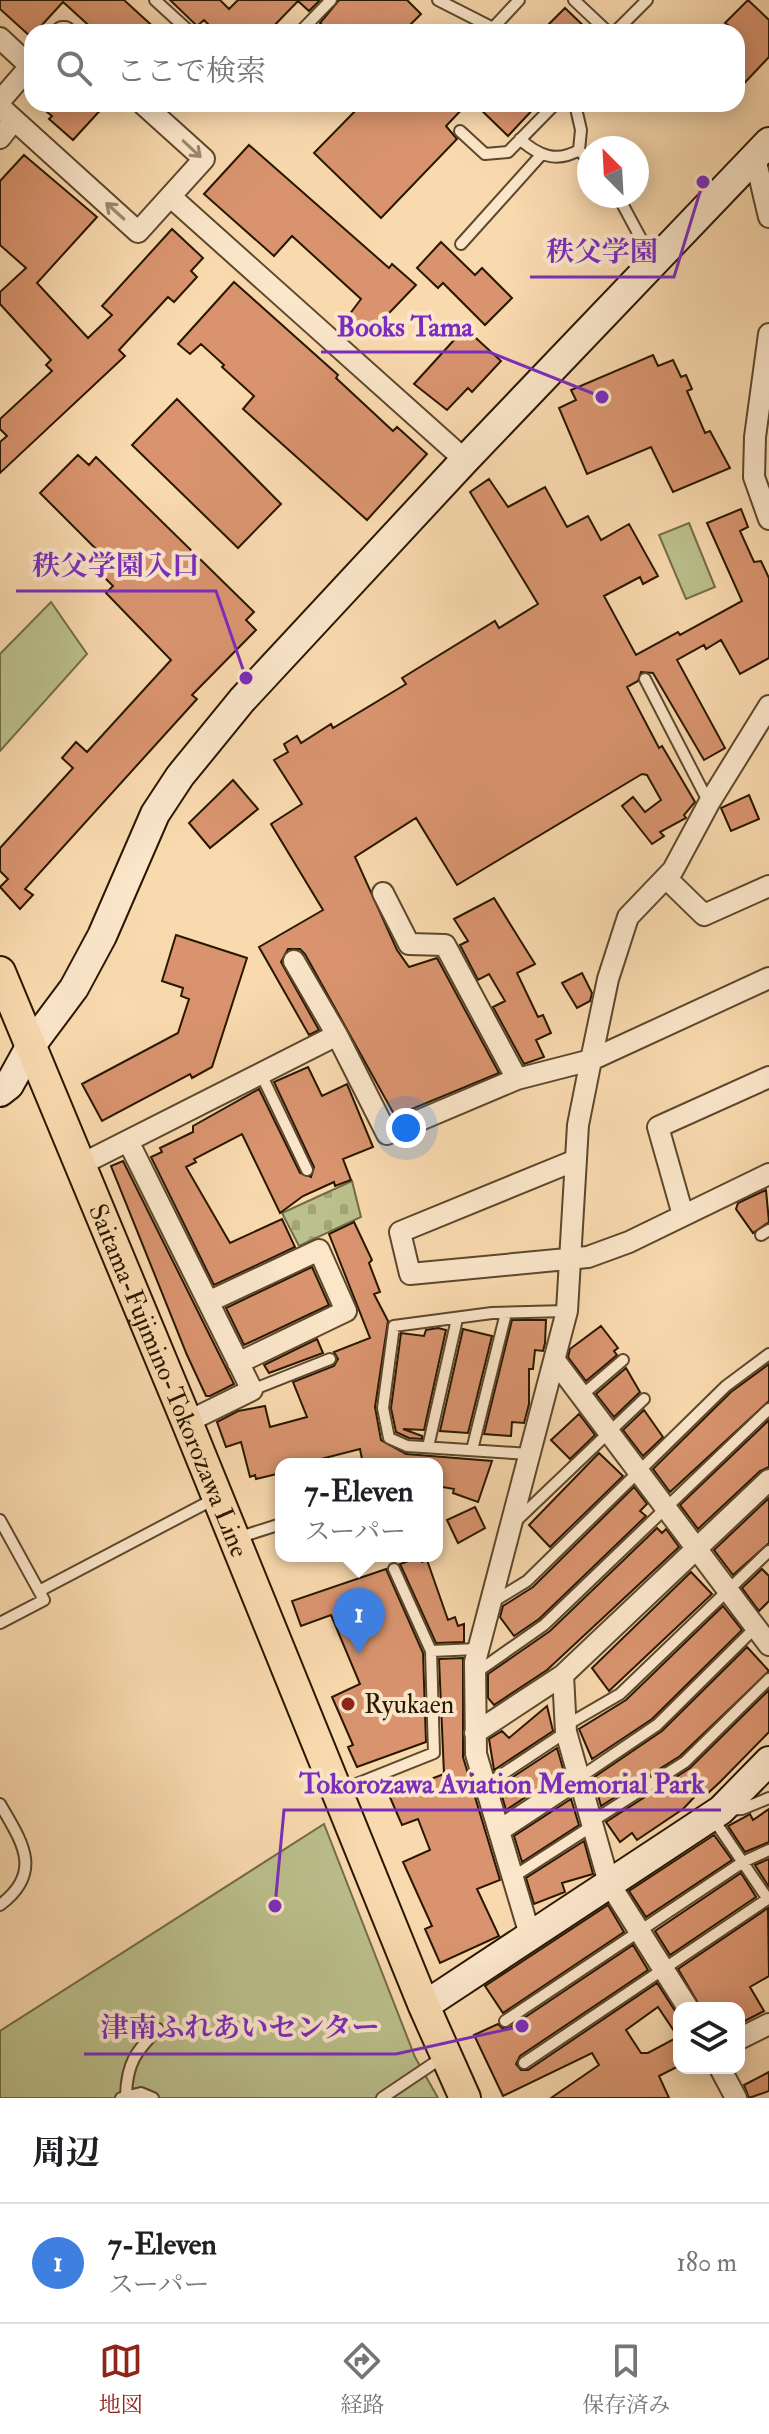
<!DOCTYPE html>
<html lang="ja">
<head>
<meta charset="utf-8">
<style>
  body { margin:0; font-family:"IM FELL Double Pica","Noto Serif JP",serif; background:#f2f2f2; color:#202124 }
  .controls { position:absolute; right:24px; bottom:24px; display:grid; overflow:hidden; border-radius:16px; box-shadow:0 4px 20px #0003 }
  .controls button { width:72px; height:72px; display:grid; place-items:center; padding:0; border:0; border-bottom:2px solid #e0e0e0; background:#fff; color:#202124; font:40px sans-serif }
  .compass { position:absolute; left:577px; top:136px; width:72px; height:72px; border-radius:50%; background:#fff; box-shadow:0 4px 20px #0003; rotate:336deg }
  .you { position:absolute; left:406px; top:1128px; width:28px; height:28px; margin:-20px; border:6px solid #fff; border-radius:50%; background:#1a73e8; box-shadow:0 0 0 12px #1a73e833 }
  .badge { display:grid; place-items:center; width:52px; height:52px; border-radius:50%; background:#8f2418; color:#fff; font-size:26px; font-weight:700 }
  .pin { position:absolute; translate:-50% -66px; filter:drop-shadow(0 2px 4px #0008) }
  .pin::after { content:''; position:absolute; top:42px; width:28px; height:24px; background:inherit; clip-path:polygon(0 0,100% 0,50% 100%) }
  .popup { position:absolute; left:275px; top:1458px; width:168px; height:104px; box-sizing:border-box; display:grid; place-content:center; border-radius:16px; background:#fff; filter:drop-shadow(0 2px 6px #0005); font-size:26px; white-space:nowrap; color:#757577 }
  .popup b { font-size:30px; color:#202124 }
  .popup::after { content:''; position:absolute; left:50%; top:100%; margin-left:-16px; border:16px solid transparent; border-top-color:#fff }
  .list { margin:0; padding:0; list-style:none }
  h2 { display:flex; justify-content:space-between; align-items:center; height:104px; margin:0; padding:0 32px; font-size:34px }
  h2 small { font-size:26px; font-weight:400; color:#757577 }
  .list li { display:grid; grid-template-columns:52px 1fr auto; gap:24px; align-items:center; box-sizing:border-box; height:120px; padding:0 32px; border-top:2px solid #e0e0e0 }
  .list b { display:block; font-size:30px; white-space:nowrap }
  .list p { margin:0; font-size:26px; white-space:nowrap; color:#757577 }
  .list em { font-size:26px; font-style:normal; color:#757577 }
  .icon { flex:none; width:44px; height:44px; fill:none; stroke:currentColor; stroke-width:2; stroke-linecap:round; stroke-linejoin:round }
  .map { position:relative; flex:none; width:769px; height:2098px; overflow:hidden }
  .search { position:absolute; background:#fff; box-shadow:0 4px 20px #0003; left:24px; right:24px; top:24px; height:88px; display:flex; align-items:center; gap:20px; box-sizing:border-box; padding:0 28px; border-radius:24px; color:#757577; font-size:30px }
  .sheet { height:224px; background:#fff }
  nav { display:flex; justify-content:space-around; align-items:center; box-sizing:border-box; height:112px; border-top:2px solid #e0e0e0; background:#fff; font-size:22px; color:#757577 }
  nav a { display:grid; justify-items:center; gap:4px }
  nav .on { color:#8f2418 }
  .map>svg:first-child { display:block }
  .cemetery { fill:url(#cemetery-stones); stroke:#726c46; stroke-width:2 }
  .green { fill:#bbc08c; stroke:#726c46; stroke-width:2 }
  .building { fill:#d9946f; stroke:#281700; stroke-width:2; fill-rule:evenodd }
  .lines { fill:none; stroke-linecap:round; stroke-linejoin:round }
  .lane-casing { stroke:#5c482c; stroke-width:14 }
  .street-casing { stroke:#5c482c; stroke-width:24 }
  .secondary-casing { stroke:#281700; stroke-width:32 }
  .primary-casing { stroke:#281700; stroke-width:34 }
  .lane { stroke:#fbe6ca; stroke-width:10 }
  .street { stroke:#fbe6ca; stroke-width:20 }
  .secondary { stroke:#fbe6ca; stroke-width:28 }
  .primary { stroke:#f9d9ae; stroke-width:30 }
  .oneway { stroke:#9c896f }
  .poi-dot { fill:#8f2418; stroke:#fbe6ca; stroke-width:3 }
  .labels { text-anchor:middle; stroke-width:8; stroke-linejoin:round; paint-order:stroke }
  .street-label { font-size:26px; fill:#281700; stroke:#fbe6ca }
  .poi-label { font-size:26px; fill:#281700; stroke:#fbe6ca; text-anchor:start }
  .leader { fill:none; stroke:#7b2cbf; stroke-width:3 }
  .callout-dot { fill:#7b2cbf; stroke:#fbe6ca; stroke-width:3 }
  .callout-label { font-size:28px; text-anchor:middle; font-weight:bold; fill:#7b2cbf; stroke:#fbe6ca; stroke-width:8; stroke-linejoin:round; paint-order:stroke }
</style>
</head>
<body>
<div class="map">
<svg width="769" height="2098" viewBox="0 0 769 2098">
  <defs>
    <pattern id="cemetery-stones" width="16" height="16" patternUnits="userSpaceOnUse" patternTransform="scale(2)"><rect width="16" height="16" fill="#bbc08c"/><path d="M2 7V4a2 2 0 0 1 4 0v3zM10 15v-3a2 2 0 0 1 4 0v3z" fill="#a1a477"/></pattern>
  </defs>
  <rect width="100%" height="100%" fill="#f9d9ae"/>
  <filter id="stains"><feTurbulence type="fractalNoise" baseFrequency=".0025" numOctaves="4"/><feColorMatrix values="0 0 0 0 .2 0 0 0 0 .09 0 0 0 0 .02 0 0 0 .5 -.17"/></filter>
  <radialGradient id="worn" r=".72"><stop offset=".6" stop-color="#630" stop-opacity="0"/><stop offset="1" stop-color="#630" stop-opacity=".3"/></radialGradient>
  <path class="cemetery" d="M352,1181L361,1217L299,1246L282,1213Z"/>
  <path class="green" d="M689,523L715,587L686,599L659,535Z
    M51,602L87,654L0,751V654Z
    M324,1824L415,2057L438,2098H0V2031Z"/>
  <path class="building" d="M0,0H124L159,32H96L63,2L31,37L0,9Z
    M170,0H220L229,9L238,0H320L309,11L298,1L268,32H216L204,20L197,26Z
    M339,0H407L421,14L403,32H330L320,23Z
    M748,0L769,20V57L737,91V32L725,23Z
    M565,8L590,32H541Z
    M54,104H106L73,140L49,119L52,116L47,112Z
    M362,104H421L427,110L434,104H467L446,126L457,139L381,218L314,153Z
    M475,104H538L508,136Z
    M249,145L389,268L392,264L416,285L370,333L349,315L361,299L292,236L274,256L204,194Z
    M24,155L97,217L37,283L88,338L112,315L102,306L172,229L203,258L191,271L197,277L174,302L168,297L119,350L125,356L0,473V442L7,436L0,429V419L52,371L46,365L51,360L0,304V292L26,268L0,245V181Z
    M441,242L475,275L482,268L512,298L485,325L443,283L438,288L417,268Z
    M234,282L338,375L336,378L393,431L397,427L427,454L367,520L243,409L254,396L222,367L224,365L201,344L190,354L178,344Z
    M465,328L501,361L472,392L468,388L447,410L414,384Z
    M653,355L658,366L673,360L681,377L686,375L692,389L687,391L705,433L710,431L730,468L673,492L651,447L587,474L559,408L576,400L571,390Z
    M177,399L281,504L238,548L132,445Z
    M78,455L89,465L96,457L254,612L246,620L256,630L192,695L197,699L25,889L33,895L20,909L0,887L8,879L0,871V848L73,768L62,758L76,742L87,752L171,660L106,593L113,586L103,576L113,566L40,493Z
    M489,479L508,507L545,487L567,527L588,516L601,540L629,524L658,576L643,584L640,577L604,596L636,655L678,632L680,635L742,601L707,523L741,509L748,527L740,531L754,562L761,561L769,578V658L740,674L721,640L706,649L704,645L677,660L725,748L704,760L653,673L641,672L638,681L627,687L659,748L662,746L695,802L684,815L686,818L660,832L664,836L652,844L622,806L633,797L645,812L661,800L647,775L642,774L457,885L416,818L355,857L397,950L409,967L437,958L499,1073L395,1116L305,954L300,949H288L281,962L319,1030L309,1035L259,947L323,910L271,824L302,804L274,760L288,752L284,744L297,736L301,743L331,724L333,728L406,684L402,678L495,621L499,628L538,604L470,492Z
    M233,780L258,809L210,848L189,823Z
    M749,795L759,819L731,831L721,808Z
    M494,898L535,964L517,973L538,1017L543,1015L551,1033L536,1040L544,1057L524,1064L493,1007L505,1001L489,974L478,980L460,945L468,941L454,919Z
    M176,935L247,958L212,1067L192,1078L190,1074L102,1121L82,1084L178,1033L189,999L181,996L183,988L162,981Z
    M582,973L592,993L590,1001L577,1008L562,983Z
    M308,1067L322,1096L347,1084L373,1147L343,1159L351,1180L335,1186L334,1182L303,1196L280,1213L242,1134L194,1159L196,1162L186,1167L230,1243L282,1219L295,1247L214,1285L151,1157L162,1152L160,1148L193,1132V1126L259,1089L300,1173L311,1177L314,1167L274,1082Z
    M123,1161L231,1378L234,1384L210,1396H206L187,1355L111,1166Z
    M766,1190L769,1222L753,1233L736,1209L738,1203Z
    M354,1222L372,1260L369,1263L380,1292L374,1294L388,1321L375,1407L381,1440L406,1454L492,1461L478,1502L453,1493L454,1489L437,1486V1464H363L360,1449L317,1460L281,1464V1473L256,1479L255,1475L250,1477L241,1442L226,1447L217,1422L238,1411L265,1406L270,1427L307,1417L293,1382L334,1366L338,1359L334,1352L370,1338L329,1234Z
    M312,1267L329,1305L244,1345L226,1308Z
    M512,1320H546L545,1343L543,1351L535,1350L533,1369H529V1404L524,1423L512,1422L511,1436L484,1434Z
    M601,1326L618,1348L614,1351L617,1355L586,1381L568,1357L570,1349Z
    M438,1328L446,1330L424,1430L403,1429L422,1436V1439L409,1438L396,1432L391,1408L401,1333L424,1336L426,1330Z
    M463,1329L492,1336L468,1433L440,1431Z
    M317,1339L323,1353L269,1373L264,1365Z
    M769,1364V1401L670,1492L653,1469L731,1392Z
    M626,1368L640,1392L614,1417L596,1394Z
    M644,1410L663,1437L643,1456L623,1430Z
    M579,1414L595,1435L570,1459L551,1440Z
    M769,1420V1467L760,1471L698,1529L680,1505Z
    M599,1453L623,1476L550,1547L529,1525Z
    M634,1487L647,1504L640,1511L646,1516L539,1619L514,1636L500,1617L503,1606L533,1587Z
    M769,1498V1543L733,1575L714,1550Z
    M475,1507L485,1528L458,1543L447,1520Z
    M657,1528L662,1533L666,1529L679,1547L547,1670L494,1705L488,1698V1674L550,1631Z
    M420,1557L422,1562L427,1560L448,1620L455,1617L458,1626L464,1624V1642L436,1643L400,1564Z
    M386,1569L423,1653L426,1742L357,1767L348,1747L353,1745L332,1697L360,1684L331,1615L301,1626L292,1601Z
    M762,1569L769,1576V1601L759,1611L742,1588Z
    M691,1572L712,1594L609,1691L592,1668Z
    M723,1606L742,1630L652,1719L592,1759L579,1729L626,1700Z
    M747,1647L769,1671L680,1756L601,1806L593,1778L662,1731Z
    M463,1658V1757L500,1880L477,1889L499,1936L440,1963L425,1929L432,1926L403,1862L430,1850L418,1819L402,1825L389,1795L444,1774L439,1659Z
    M769,1690V1732L720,1782L707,1794L702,1789L683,1809L637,1840L632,1833L620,1842L606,1822L690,1768Z
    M547,1706L553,1731L494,1770L489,1739L502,1731L509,1738Z
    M557,1748L564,1772L506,1810L499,1786Z
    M571,1799L579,1825L522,1862L514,1836Z
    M769,1809V1842L745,1852L728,1826L750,1814L753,1820Z
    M714,1835L732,1860L646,1917L629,1891Z
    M584,1841L593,1874L562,1883L565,1892L534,1904L526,1878Z
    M769,1859V1887L755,1865Z
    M741,1873L756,1897L670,1955L655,1931Z
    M608,1905L624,1932L503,2013L485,1986Z
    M768,1908L769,1976L750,1987L764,2011L739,2024V2008H701L678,1969Z
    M633,1945L648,1970L520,2056L516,2064L521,2070H528L657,1983L679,2017V2066L659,2076L669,2098H551L599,2065L592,2053L503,2096L474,2035L498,2024L502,2028H509ZM658,2007L678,2037L648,2053H641L626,2030Z
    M769,2072V2091L749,2098L744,2085Z"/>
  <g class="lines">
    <g class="lane-casing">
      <path id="lane" d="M155,0L190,32
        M438,0L493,28L519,0
        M574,0L608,32
        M300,32L331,0
        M615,32L647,0
        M575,104L581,130L579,150L589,161
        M460,131L485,154L508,152L555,104
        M520,139C538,156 557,163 579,150
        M618,196L653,261
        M461,244L541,155
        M645,679L709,803
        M261,1074L307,1170
        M761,1235L769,1230
        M252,1390L330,1359
        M581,1396L623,1360
        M428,1447L457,1319
        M472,1450L506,1313
        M529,1454L407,1446L389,1438L383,1408L394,1326L492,1313L567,1311
        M0,1520L44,1600L0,1623
        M515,1522L644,1399
        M237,1538L281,1524
        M41,1590L216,1498
        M491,1603L527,1581L726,1386L769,1354
        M431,1651L477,1649
        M477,1672L544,1625L769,1409
        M565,1726L620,1694L769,1551
        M579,1778L657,1725L756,1627
        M486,1785L566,1732
        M339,1791L434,1753L431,1651L394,1569
        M0,1804C22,1842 44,1872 0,1905
        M727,1810L742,1809L769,1798
        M712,1817L767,1898
        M591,1822L685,1762L769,1679
        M513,1877L592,1826
        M505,2021L743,1862L769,1850
        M524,2063L769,1898
        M126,2095C127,2063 136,2051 158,2029
        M121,2098L141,2093L153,2098
        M382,2098L443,2057"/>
    </g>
    <g class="street-casing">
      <path id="street" d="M62,32H65
        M0,38L30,66
        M0,101L32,64
        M0,107L138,232L204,159L143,104
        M0,138L14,120
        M755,158L769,217
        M171,197L465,460
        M769,334L755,437L754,477L769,519
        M666,878L704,915L769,886
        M383,893L409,944L445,945L517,1079
        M294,961L337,1035L387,1134L517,1079L591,1060L769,978
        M128,1141L252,1390L187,1422
        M576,1160L400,1232L410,1274L588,1257L629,1242L769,1174
        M80,1165L337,1035
        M683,1215L658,1127L769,1077
        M208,1302L319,1250L346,1311L238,1363
        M556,1362L769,1645
        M563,1675L566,1732L609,1883L688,2008
        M475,1733L563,1675L769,1480
        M500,1830L579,1778
        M530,1935L476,1754L475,1662L567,1311L578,1125L591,1060L608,979L628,917L673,870L709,803L769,706
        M739,2039L769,2024
        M720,2068L736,2098"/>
    </g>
    <g class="secondary-casing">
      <path id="secondary" d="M0,1092L9,1085L30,1047L74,988L102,936L155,814L180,776L242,700L465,460L769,142
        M424,2006L721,1810L769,1761"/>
    </g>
    <g class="primary-casing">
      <g id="primary">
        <path id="s1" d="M0,972L187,1422L424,2006L465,2098"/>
      </g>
    </g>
    <use href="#lane" class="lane"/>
    <use href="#street" class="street"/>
    <use href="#secondary" class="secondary"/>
    <use href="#primary" class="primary"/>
  </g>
  <defs><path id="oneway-shaft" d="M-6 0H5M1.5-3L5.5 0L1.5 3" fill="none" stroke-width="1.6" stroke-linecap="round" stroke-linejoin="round" transform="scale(2)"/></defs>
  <g class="oneway">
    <use href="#oneway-shaft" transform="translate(192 149) rotate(43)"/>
    <use href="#oneway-shaft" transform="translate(115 211) rotate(-138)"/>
  </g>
  <circle class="poi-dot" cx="348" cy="1704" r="8"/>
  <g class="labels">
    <g class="street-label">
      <text dy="9" stroke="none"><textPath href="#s1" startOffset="442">Saitama-Fujimino-Tokorozawa Line</textPath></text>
    </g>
    <g class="poi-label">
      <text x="364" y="1713">Ryukaen</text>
    </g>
  </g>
  <path class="leader" d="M703 182L674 277H530M602 397L489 352H321M246 678L216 591H16M275 1906L284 1810H721M522 2026L396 2054H84"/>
  <g class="callout-dot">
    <circle cx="703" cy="182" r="8"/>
    <circle cx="602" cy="397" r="8"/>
    <circle cx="246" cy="678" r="8"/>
    <circle cx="275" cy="1906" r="8"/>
    <circle cx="522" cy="2026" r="8"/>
  </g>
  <g class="callout-label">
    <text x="602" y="261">秩父学園</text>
    <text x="405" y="336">Books Tama</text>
    <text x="116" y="575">秩父学園入口</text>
    <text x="502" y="1793">Tokorozawa Aviation Memorial Park</text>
    <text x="240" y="2037">津南ふれあいセンター</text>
  </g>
  <rect width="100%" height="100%" filter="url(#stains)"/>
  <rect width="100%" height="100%" fill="url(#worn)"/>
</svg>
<div class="controls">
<button><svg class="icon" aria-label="layers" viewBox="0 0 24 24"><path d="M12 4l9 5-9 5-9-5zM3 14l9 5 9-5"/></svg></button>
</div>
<svg class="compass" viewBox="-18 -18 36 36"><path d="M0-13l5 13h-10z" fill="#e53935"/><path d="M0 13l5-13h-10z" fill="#757577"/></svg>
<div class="you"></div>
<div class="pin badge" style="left:359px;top:1654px;background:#3f7fe0">1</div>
<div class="popup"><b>7-Eleven</b>スーパー</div>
<div class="search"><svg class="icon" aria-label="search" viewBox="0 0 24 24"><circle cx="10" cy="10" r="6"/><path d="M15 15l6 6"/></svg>ここで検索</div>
</div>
<section class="sheet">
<h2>周辺<small></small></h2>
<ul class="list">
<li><span class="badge" style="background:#3f7fe0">1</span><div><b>7-Eleven</b><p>スーパー</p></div><em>180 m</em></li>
</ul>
</section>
<nav>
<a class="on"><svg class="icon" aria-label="map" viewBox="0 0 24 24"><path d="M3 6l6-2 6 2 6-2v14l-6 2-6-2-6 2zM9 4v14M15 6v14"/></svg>地図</a>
<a><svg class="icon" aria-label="directions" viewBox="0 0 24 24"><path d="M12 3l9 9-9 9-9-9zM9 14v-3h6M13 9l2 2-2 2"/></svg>経路</a>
<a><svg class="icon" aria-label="saved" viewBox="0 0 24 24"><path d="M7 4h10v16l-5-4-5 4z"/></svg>保存済み</a>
</nav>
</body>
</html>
